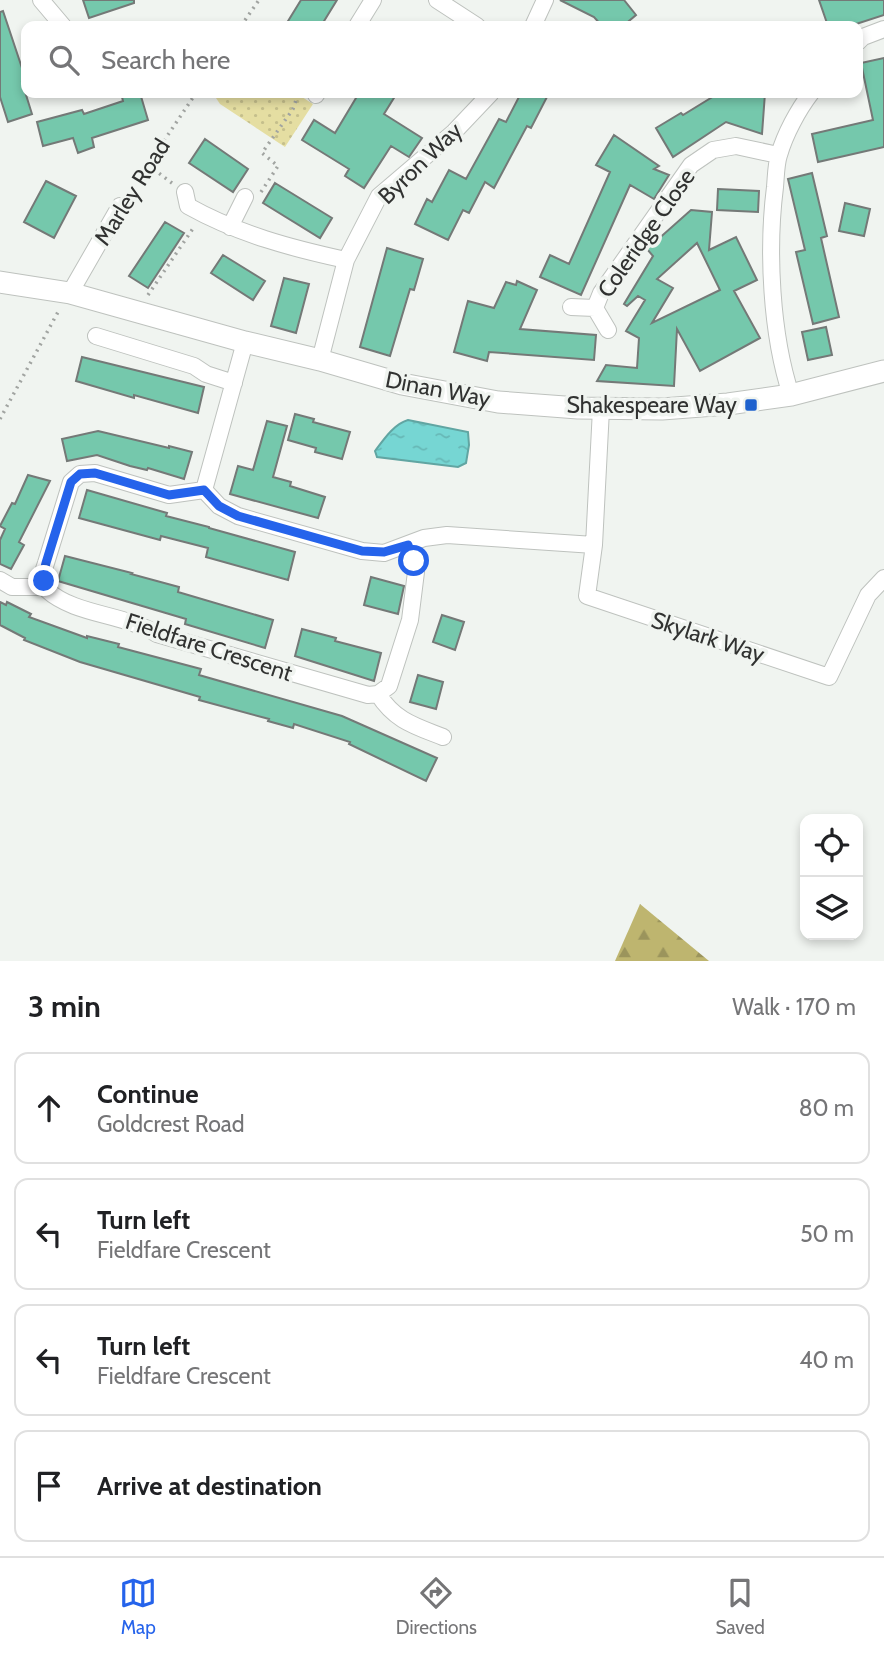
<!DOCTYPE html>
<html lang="en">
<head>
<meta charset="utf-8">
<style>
  body { margin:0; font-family:Cabin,sans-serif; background:#f6f6f6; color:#202124 }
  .controls { position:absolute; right:21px; bottom:21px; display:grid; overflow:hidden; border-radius:14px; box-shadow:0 4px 10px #0003 }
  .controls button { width:63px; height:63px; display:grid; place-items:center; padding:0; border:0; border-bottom:2px solid #e0e0e0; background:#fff; color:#202124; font:35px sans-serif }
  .stop { position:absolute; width:21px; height:21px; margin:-16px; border:5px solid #2563eb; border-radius:50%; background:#fff }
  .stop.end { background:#2563eb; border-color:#fff; box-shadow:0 2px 7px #0008 }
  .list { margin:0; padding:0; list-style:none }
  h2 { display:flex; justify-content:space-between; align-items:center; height:91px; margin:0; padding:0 28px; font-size:30px }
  h2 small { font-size:23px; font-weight:400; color:#757577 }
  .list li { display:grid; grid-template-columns:46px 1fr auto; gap:21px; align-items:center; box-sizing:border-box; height:112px; margin:0 14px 14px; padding:0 14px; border:2px solid #e0e0e0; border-radius:14px }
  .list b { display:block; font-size:26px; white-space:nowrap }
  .list p { margin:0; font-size:23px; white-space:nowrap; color:#757577 }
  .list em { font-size:23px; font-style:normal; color:#757577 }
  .icon { flex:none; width:38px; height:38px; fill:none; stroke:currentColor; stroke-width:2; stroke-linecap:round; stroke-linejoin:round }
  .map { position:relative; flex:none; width:884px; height:961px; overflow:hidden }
  .search { position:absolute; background:#fff; box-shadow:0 4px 10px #0003; left:21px; right:21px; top:21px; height:77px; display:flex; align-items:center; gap:18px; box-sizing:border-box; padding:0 24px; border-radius:14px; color:#757577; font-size:26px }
  .sheet { height:595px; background:#fff }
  nav { display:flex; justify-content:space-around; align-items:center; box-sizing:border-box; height:98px; border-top:2px solid #e0e0e0; background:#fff; font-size:19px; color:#757577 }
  nav a { display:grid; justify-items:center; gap:4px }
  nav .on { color:#2563eb }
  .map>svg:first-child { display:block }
  .grass { fill:url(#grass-dots) }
  .forest { fill:url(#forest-firs) }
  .water { fill:url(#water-ripples); stroke:#61a5a2; stroke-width:2 }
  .building { fill:#75c8ac; stroke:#747977; stroke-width:2; fill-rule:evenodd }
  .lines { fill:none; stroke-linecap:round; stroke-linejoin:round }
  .minor-casing { stroke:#bec2be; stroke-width:18 }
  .tertiary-casing { stroke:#bec2be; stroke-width:23 }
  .path { stroke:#a1a4a1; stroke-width:3.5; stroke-dasharray:2 5; stroke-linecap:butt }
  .minor { stroke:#fff; stroke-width:16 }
  .tertiary { stroke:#fff; stroke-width:21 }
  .route { stroke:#2563eb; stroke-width:9 }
  .poi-dot { fill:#1f62ce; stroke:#f0f4f0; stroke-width:2.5 }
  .labels { text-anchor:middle; stroke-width:7; stroke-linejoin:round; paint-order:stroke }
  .street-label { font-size:23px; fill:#313231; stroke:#f0f4f0 }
  .poi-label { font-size:23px; fill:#313231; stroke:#f0f4f0; text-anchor:end }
</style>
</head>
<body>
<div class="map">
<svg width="884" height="961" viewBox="0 0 884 961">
  <defs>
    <pattern id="grass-dots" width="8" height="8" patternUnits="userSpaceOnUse" patternTransform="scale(1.75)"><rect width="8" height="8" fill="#e5dea2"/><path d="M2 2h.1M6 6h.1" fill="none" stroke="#c5bf8c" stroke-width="1.8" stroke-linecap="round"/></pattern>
    <pattern id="forest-firs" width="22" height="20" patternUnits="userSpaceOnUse" patternTransform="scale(1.75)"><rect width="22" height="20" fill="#beb56f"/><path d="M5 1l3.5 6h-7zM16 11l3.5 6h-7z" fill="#9b945c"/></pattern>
    <pattern id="water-ripples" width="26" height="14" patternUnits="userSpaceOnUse" patternTransform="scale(1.75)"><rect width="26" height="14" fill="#76d6d3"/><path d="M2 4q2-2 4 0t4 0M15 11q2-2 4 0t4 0" fill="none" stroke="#67b8b6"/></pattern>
  </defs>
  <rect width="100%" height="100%" fill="#f0f4f0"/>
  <path class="grass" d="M220,93H305L302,97L313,104L285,147L220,104L216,98Z"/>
  <path class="forest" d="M640,904L709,961H615Z"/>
  <path class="water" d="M408,420L468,432L469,445L466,463L458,467L377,457L375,451C384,439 394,424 408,420Z"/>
  <path class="building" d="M83,0H134V3L89,18Z
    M301,0H337L321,26H285Z
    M560,0H624L636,15L623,26H602L594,17Z
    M819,0H884V15L850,26H828Z
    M3,11L26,80L22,82L32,114L8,122L0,97V12Z
    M884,58V147L818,162L812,134L873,120L861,63Z
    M121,93H140L148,120L92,138L94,147L78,153L73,138L43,146L37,122L82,110L84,114L123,101Z
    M359,93H397L384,114L422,138L409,157L391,146L364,188L345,176L349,169L302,140L314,120L335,133Z
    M521,93H549L531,128L527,126L494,188L485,182L469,213L463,210L448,240L415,224L427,199L432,202L449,170L466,179L499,119L506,122Z
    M719,93H765L762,134L726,122L673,157L656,128L681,113L683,115Z
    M614,135L659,166L654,169L669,175L654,199L630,185L581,295L540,277L550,255L569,264L610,172L596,165Z
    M205,139L248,169L233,192L189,163Z
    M812,173L827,236L821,238L839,317L813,324L796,252L805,250L788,179Z
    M46,181L76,196L54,238L24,222Z
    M275,183L332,218L320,238L263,203Z
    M718,189L759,191L758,212L717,210Z
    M845,203L870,209L864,236L839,231Z
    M691,210L712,212L709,250L736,237L757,280L734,291L760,338L700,371L677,329L674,386L597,381L606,365L637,368L639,338L626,331L645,300L638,296L627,306L624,304L653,256L647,249ZM697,243L720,290L652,323L673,288L657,279Z
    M165,222L184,233L148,288L129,276Z
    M387,248L423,259L414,290L410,289L390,356L360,347Z
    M223,255L265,281L253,300L211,273Z
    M284,278L309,284L296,333L271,326Z
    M517,281L537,290L520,329L596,335L594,360L489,352L487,361L454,352L468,301L494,308L506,282L516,285Z
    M826,327L832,355L808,360L802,332Z
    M82,357L204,387L198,413L134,395V398L76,381Z
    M295,414L314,419L313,422L350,432L342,459L315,452L316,448L288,440Z
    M267,421L287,426L273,477L291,482L290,486L325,497L318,518L230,494L238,466L253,470Z
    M98,431L169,448V446L192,452L184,479L148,468L147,470L130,466L97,455L67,461L62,439Z
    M28,475L50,481L19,542L24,545L11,569L0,564V540L5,529L0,526L12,503L15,504Z
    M87,490L167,513L166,516L209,527V528L295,552L288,580L206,557L208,548L161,536L160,540L79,518Z
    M65,556L132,573L131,574L179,587L178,592L273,620L265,648L185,624L186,619L58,581Z
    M371,577L404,586L398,614L364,605Z
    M0,602L6,605L7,602L31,614L29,617L87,638V636L119,644L118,647L201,669L199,675L342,716L437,758L426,781L349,744L350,742L294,724L293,728L268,721L269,719L199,700L200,697L80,662L24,640L25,638L0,625Z
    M442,615L464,622L455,650L433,642Z
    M302,629L336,638L335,641L381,653L374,681L295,656Z
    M418,675L443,682L436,709L410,702Z"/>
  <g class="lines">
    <g class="minor-casing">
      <path id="minor" d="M41,0L63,26
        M437,0L477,26
        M357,26L373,0
        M533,26L545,0
        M858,42L863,37L884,29
        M316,95L317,93
        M185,192L188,206C238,234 291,248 346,260
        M230,227L245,197
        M70,293L120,206
        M571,307L595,308L608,330
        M595,308L601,293L691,165L713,150L736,146L778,155
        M96,336L194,366L206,374L234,383
        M245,342L204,490L219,506L238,516L362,551L384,553L424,538L447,535L594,545
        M320,360L346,260L379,196L454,132L491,93
        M791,395C771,334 767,250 775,187C776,176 776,164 779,155C785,134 798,110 811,93
        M601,409L594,545L587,596L829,677L868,595L884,578
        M204,490L169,495L95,473L80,474L71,482L46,563L42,575L47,590C74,615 125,614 157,634L368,695L378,694L389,686L410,620L416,572L408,545
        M0,580L12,587H45
        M378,694C395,721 415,726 443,737"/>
    </g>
    <g class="tertiary-casing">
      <path id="tertiary" d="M0,282L70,293L245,342L320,360L402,384L498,402L578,408L662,409L728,404L791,395L884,371"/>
    </g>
    <path class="path" d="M241,26L259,0
      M148,165L172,183
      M261,192L278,166L262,153L293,109L298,94
      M129,193L196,93
      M148,295L194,227
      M0,419L58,312L57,311"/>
    <use href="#minor" class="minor"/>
    <use href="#tertiary" class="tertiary"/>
  </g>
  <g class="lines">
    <path class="route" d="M44,581L43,575L46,563L71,482L80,474L95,473L169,495L204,490L219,506L238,516L362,551L384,552L408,545L414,561"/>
  </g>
  <rect class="poi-dot" x="744" y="398" width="14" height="14" rx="3.5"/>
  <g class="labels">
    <g class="street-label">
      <text transform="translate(420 163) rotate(-44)" y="8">Byron Way</text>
      <text transform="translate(132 192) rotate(-58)" y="8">Marley Road</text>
      <text transform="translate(646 233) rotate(-55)" y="8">Coleridge Close</text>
      <text transform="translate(438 389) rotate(11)" y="8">Dinan Way</text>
      <text transform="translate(708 637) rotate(18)" y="8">Skylark Way</text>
      <text transform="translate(209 647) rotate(18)" y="8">Fieldfare Crescent</text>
    </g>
    <g class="poi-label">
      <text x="737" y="413">Shakespeare Way</text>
    </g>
  </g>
</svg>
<div class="controls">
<button><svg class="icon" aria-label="locate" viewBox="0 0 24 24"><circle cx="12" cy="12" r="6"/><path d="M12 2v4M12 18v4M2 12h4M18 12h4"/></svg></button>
<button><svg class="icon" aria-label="layers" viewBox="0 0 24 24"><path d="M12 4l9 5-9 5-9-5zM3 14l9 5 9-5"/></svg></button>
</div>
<div class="stop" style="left:414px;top:561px"></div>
<div class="stop end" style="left:44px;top:581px"></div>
<div class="search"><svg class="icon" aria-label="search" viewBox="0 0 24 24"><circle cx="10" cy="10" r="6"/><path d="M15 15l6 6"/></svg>Search here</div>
</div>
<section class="sheet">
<h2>3 min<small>Walk · 170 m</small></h2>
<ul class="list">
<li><svg class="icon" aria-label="ahead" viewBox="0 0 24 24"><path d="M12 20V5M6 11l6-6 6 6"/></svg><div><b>Continue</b><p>Goldcrest Road</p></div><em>80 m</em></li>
<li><svg class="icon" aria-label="left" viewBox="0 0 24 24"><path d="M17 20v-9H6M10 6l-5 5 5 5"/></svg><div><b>Turn left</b><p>Fieldfare Crescent</p></div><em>50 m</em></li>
<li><svg class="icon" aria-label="left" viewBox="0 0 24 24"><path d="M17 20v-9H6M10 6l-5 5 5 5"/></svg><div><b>Turn left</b><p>Fieldfare Crescent</p></div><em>40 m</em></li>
<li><svg class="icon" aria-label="arrive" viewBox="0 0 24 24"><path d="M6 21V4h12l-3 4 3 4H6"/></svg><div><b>Arrive at destination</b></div></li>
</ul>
</section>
<nav>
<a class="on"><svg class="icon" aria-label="map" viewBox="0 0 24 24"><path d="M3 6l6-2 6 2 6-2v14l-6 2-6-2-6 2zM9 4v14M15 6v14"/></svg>Map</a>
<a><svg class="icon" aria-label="directions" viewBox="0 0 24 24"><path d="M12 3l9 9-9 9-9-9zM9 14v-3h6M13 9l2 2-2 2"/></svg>Directions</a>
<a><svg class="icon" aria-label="saved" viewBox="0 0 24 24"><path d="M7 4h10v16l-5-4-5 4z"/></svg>Saved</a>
</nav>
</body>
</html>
